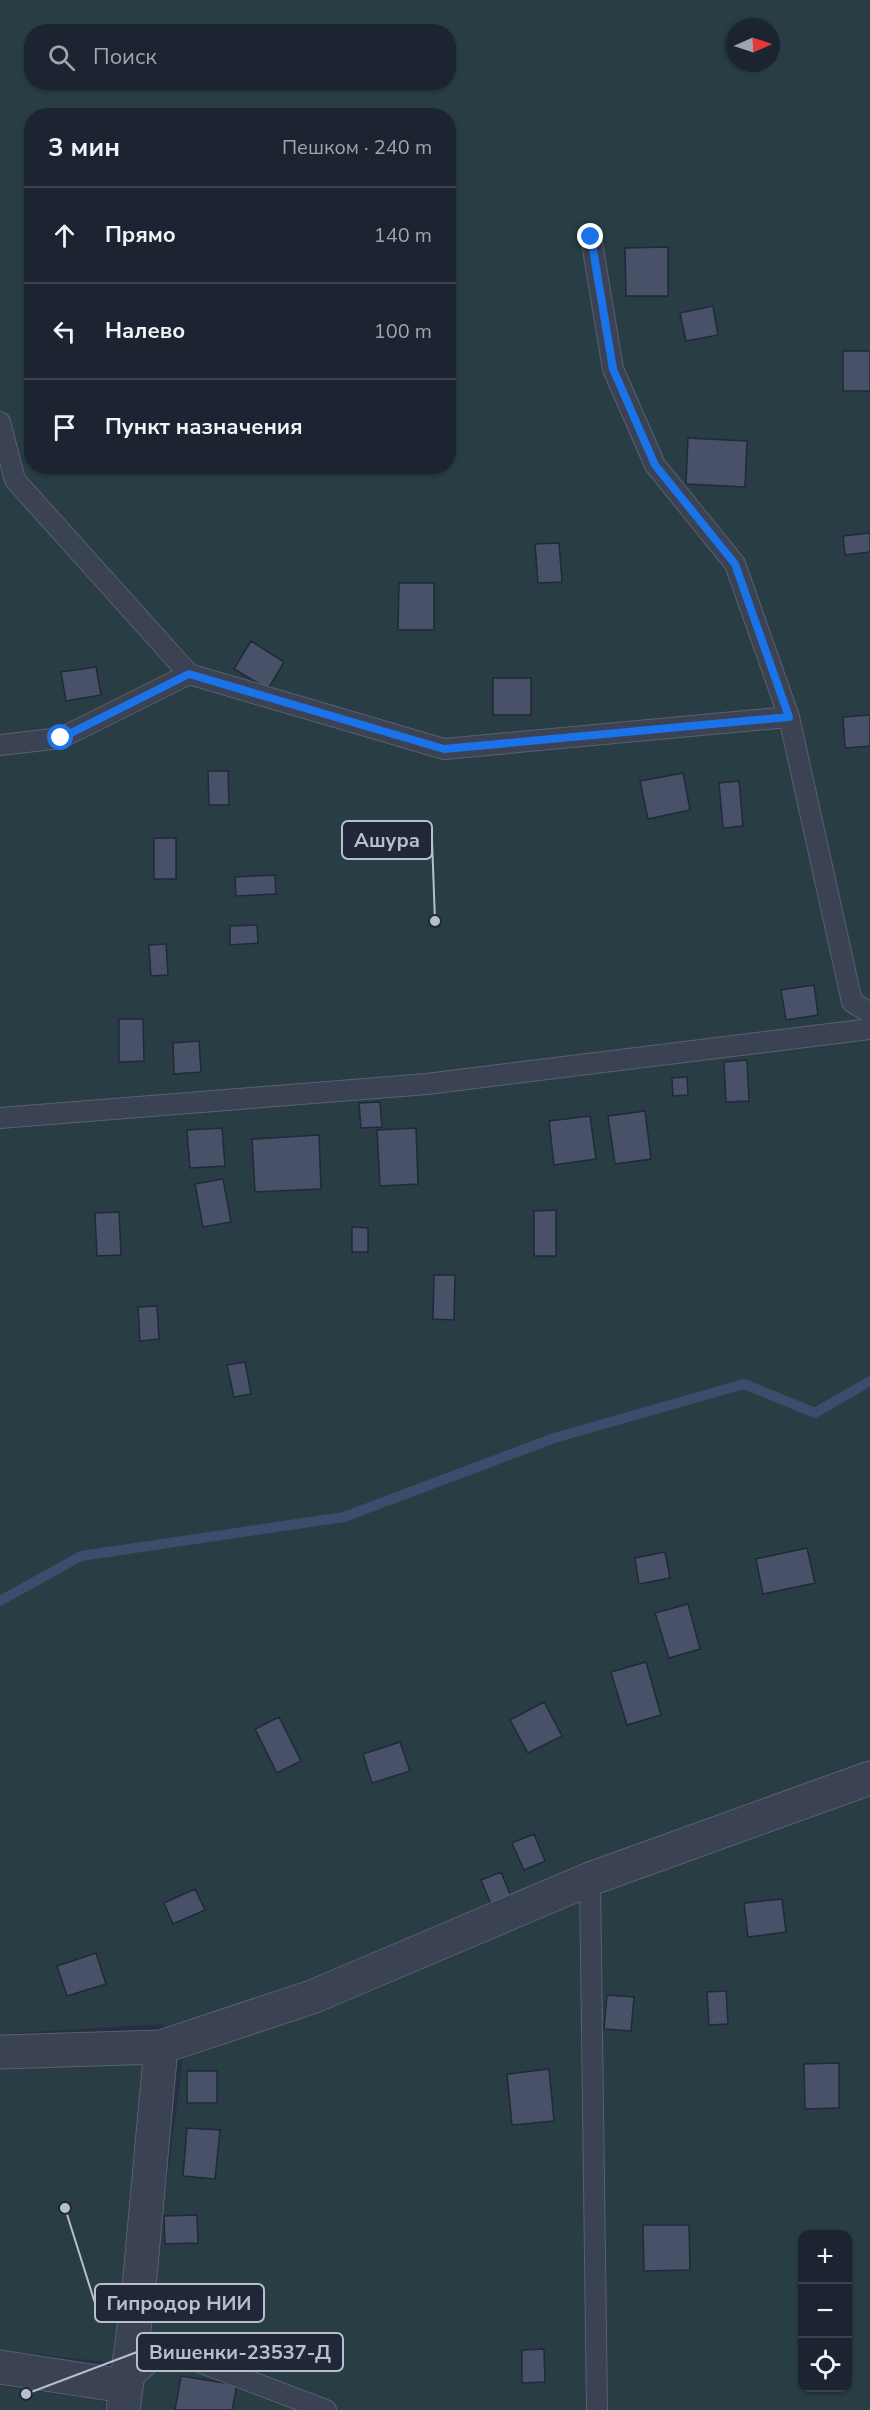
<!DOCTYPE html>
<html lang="ru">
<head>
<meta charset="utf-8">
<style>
  body { margin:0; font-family:"Nunito Sans",sans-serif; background:#29303e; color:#f1f3f6 }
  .controls { position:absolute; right:18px; bottom:18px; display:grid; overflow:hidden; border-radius:12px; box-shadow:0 2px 4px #0004 }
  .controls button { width:54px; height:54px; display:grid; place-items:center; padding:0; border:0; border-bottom:2px solid #3a414d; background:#1c2432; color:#f1f3f6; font:30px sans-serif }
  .compass { position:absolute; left:726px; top:18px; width:54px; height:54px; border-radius:50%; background:#1c2432; box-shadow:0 2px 4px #0004; rotate:87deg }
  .stop { position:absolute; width:18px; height:18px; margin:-14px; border:4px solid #1a73e8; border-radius:50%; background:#fff }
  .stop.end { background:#1a73e8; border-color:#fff; box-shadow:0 2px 6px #0008 }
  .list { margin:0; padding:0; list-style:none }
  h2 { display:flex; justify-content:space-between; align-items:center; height:78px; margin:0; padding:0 24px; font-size:26px }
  h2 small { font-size:20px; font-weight:400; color:#a0a4ac }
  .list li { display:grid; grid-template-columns:39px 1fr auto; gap:18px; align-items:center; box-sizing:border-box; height:96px; padding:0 24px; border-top:2px solid #3a414d }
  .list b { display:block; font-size:22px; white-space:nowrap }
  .list em { font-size:20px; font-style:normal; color:#a0a4ac }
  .icon { flex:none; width:33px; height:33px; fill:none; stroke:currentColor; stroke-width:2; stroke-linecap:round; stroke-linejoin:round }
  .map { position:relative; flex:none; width:870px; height:2410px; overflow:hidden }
  .search { position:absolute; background:#1c2432; box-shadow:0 2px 4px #0004; left:24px; top:24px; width:432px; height:66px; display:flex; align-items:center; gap:15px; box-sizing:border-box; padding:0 21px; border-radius:24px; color:#a0a4ac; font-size:22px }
  .panel { position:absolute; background:#1c2432; box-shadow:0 2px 4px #0004; left:24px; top:108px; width:432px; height:366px; border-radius:24px }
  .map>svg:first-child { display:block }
  .green { fill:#283e44; fill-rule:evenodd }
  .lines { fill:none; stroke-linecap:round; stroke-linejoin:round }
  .stream { stroke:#3b4c6c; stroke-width:10 }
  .building { fill:#485167; stroke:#21293a; stroke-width:1.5 }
  .lane-casing { stroke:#596070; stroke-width:22 }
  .street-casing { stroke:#596070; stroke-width:35 }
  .lane { stroke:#3a4253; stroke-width:20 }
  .street { stroke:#3a4253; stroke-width:33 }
  .route { stroke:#1a73e8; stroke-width:8 }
  .leader { fill:none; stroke:#b8becc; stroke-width:2 }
  .callout-dot { fill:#b8becc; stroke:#1f2738; stroke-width:2 }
  .callout { fill:#1f2738; stroke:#b8becc; stroke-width:2 }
  .callout-label { font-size:20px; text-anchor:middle; font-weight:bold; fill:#b8becc }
</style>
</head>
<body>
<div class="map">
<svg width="870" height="2410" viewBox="0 0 870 2410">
  <rect width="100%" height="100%" fill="#263043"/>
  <path class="green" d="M0,0H870V2410H137L183,2059L164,2024L0,2034ZM735,27H771V63H735ZM32,32H448V82H32ZM32,116H448V466H32ZM802,2234H848V2388H802Z
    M146,2060L115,2363L0,2350V2066Z
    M0,2386L105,2401L104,2410H0Z"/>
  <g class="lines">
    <path class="stream" d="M0,1601L81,1556L344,1517L554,1438L744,1384L815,1413L870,1381"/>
  </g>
  <path class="building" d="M668,247V296H626L625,248Z
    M713,306L718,335L686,341L680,313Z
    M843,351H870V391H843Z
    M688,438L747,441L745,487L686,484Z
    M870,533V552L845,555L843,536Z
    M559,543L562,582L538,583L535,544Z
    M399,583H434V630H398Z
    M251,641L284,662L268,689L234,669Z
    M96,667L101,695L66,701L61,672Z
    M493,678H531V715H493Z
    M870,715V746L845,748L843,717Z
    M208,771H228L229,805H209Z
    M683,773L690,810L648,819L640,781Z
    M739,781L743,826L723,828L719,783Z
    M154,838H176V879H154Z
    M275,875L276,894L236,896L235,877Z
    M257,925L258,943L230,945V926Z
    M166,944L168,975L151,976L149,945Z
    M814,985L818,1015L786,1020L781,990Z
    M119,1019H143L144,1061L119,1062Z
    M199,1041L201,1072L174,1074L173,1043Z
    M747,1060L749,1101L726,1102L724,1062Z
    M687,1077L688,1095L673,1096L672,1078Z
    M380,1102L382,1127L361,1128L359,1103Z
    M645,1111L651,1159L615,1164L608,1116Z
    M590,1116L596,1159L554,1165L549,1121Z
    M222,1128L225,1166L190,1168L187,1130Z
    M416,1128L418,1184L380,1186L377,1130Z
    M319,1135L321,1189L255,1192L252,1139Z
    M223,1179L231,1222L203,1227L195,1184Z
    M556,1210V1256H534V1211Z
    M119,1212L121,1255L97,1256L95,1213Z
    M352,1227L368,1228V1252H352Z
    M434,1275H455L454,1320L433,1319Z
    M157,1306L159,1339L140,1341L138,1307Z
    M245,1362L251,1394L234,1397L227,1365Z
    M807,1548L815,1583L763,1594L756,1559Z
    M665,1552L670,1578L639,1584L635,1558Z
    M688,1604L700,1649L669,1658L655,1613Z
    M646,1662L661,1715L627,1725L611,1672Z
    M544,1702L562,1736L528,1753L510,1720Z
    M279,1717L301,1761L277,1773L255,1729Z
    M400,1742L410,1771L372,1783L363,1754Z
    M534,1834L545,1861L524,1870L512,1843Z
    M501,1872L512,1899L492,1907L481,1880Z
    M195,1889L205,1910L173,1924L164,1903Z
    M782,1899L786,1932L748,1937L744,1903Z
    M96,1953L106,1984L67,1996L57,1966Z
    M726,1991L728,2024L709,2025L707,1992Z
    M607,1995L634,1997L631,2031L604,2029Z
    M839,2063V2108L805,2109L804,2064Z
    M549,2069L554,2121L512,2125L507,2074Z
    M187,2071H217V2103H187Z
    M187,2128L220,2130L215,2179L183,2176Z
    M197,2215L198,2243L165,2244L164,2216Z
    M643,2225H689L690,2270L644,2271Z
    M544,2349L545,2382L522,2383V2350Z
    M181,2376L237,2385L232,2410H175Z"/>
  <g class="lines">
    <g class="lane-casing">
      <path id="lane" d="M0,422L15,480L189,674L61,738L0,745
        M189,674L444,749L789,717L735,564L655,465L613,369L591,237
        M789,717L852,1002L870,1013
        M0,1118L427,1084L870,1029
        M590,1879L597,2410
        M125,2385L165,2349L326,2410"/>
    </g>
    <g class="street-casing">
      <path id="street" d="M0,2052L161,2047L312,1997L590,1879L870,1778
        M0,2367L124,2386
        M123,2410L138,2298L161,2047"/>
    </g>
    <use href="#lane" class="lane"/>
    <use href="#street" class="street"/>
  </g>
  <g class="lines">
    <path class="route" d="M61,738L189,674L444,749L789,717L735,564L655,465L613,369L591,237"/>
  </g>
  <path class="leader" d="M435 921L432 840M65 2208L95 2303M26 2394L137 2352"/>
  <g class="callout-dot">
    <circle cx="435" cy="921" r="6"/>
    <circle cx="65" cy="2208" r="6"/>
    <circle cx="26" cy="2394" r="6"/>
  </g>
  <g class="callout">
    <rect x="342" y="821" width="90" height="38" rx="6"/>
    <rect x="95" y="2284" width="169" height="38" rx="6"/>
    <rect x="137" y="2333" width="206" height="38" rx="6"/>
  </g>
  <g class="callout-label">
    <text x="387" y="847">Ашура</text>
    <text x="179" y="2310">Гипродор НИИ</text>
    <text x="240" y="2359">Вишенки-23537-Д</text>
  </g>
</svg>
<div class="controls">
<button>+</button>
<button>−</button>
<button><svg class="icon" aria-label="locate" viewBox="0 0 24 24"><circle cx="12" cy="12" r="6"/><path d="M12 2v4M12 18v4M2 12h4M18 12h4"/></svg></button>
</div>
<svg class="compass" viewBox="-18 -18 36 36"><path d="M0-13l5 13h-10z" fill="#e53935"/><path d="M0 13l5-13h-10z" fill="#a0a4ac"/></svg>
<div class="stop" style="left:61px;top:738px"></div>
<div class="stop end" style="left:591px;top:237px"></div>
<div class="search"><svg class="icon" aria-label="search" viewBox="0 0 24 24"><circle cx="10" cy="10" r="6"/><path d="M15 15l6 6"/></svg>Поиск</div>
<section class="panel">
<h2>3 мин<small>Пешком · 240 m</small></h2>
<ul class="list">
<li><svg class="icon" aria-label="ahead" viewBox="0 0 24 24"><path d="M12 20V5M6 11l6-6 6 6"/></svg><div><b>Прямо</b></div><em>140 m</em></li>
<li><svg class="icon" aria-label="left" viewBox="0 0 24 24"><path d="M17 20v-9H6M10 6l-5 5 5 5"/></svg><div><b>Налево</b></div><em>100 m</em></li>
<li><svg class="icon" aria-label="arrive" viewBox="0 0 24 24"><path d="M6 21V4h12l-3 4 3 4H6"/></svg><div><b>Пункт назначения</b></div></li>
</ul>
</section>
</div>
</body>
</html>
